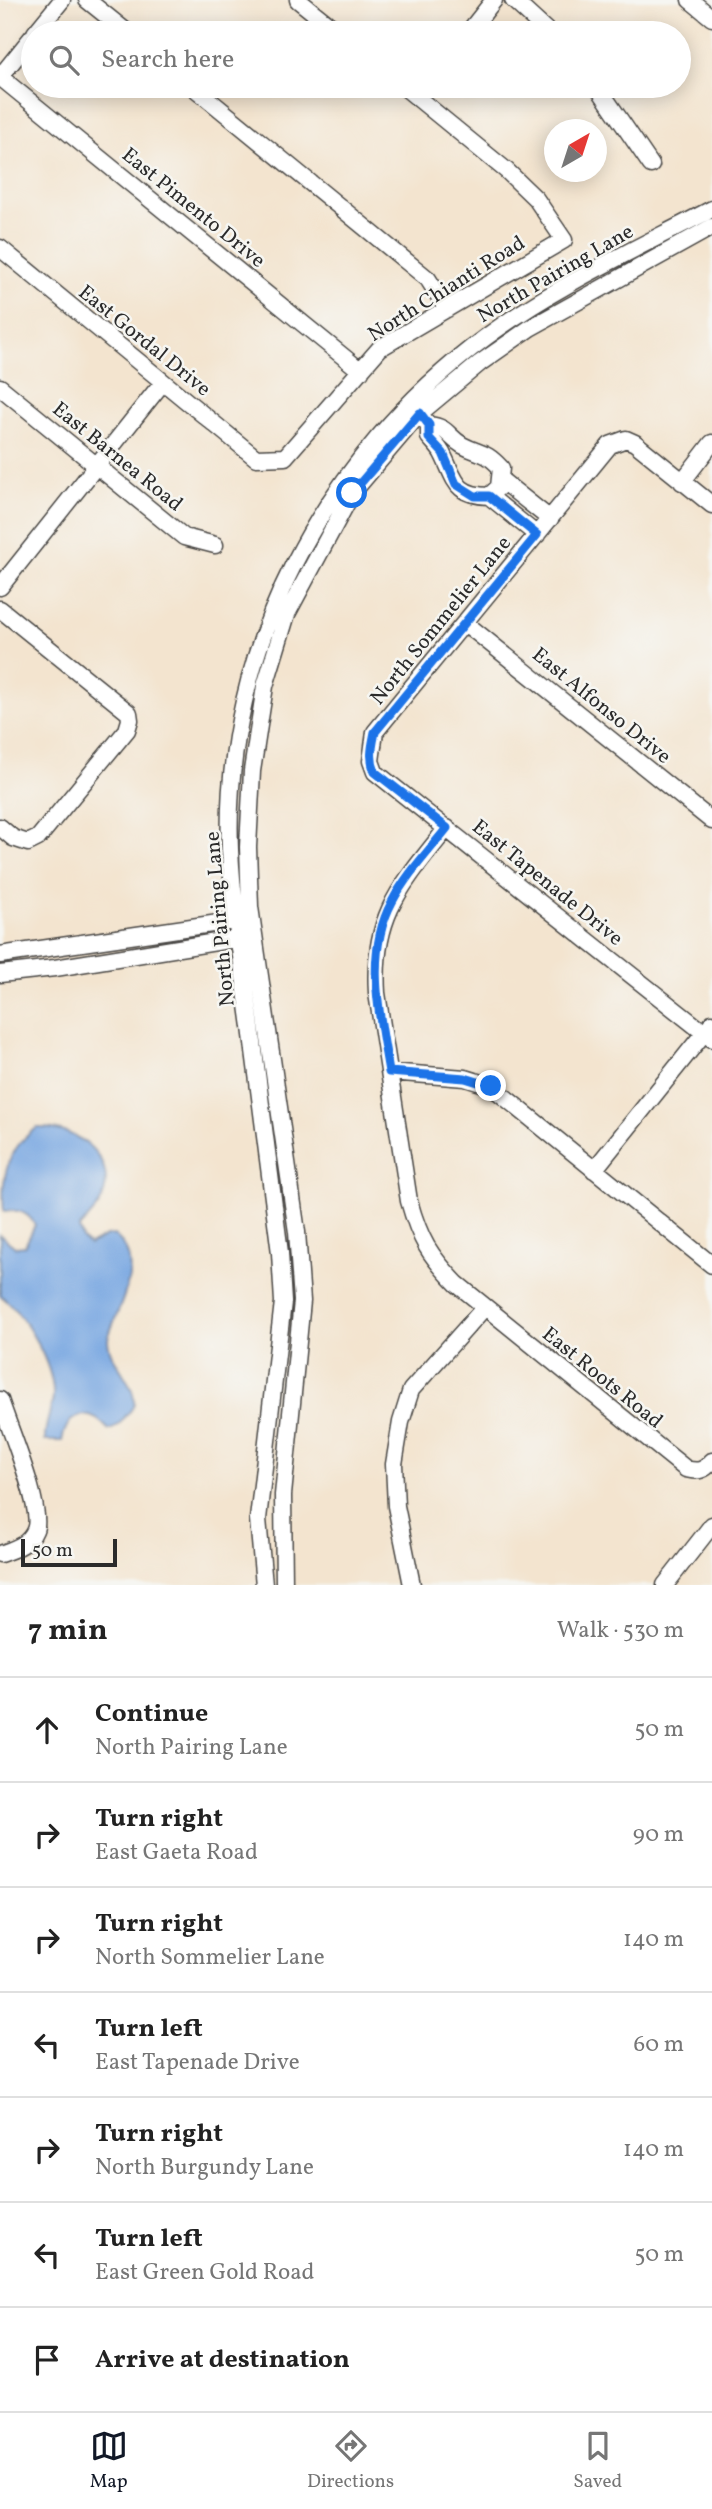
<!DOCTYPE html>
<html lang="en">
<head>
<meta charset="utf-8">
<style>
  body { margin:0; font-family:Vollkorn,serif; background:#f2f2f2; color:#222 }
  .compass { position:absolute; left:544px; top:119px; width:63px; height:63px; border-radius:50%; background:#fff; box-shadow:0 4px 18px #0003; rotate:39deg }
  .scale { position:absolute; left:21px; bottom:18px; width:96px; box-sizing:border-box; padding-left:7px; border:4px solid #2b2b2b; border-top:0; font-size:19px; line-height:24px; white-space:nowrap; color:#2b2b2b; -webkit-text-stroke:5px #f6f6f2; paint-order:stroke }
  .stop { position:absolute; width:21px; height:21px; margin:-16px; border:5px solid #1a73e8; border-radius:50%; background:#fff }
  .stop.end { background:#1a73e8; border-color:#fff; box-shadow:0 2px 7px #0008 }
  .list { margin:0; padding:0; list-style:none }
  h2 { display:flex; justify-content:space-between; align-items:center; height:91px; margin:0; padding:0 28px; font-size:30px }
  h2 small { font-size:23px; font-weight:400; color:#767676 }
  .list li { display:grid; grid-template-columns:46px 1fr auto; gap:21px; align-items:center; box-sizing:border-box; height:105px; padding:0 28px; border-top:2px solid #e0e0e0 }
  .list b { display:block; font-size:26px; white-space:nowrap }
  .list p { margin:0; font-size:23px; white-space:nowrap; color:#767676 }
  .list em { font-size:23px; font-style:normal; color:#767676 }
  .icon { flex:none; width:38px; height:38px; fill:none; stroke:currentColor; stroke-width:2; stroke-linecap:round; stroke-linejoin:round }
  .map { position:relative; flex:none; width:712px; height:1585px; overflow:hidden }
  .search { position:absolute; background:#fff; box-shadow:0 4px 18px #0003; left:21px; right:21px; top:21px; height:77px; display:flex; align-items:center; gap:18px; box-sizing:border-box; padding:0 24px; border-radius:38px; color:#767676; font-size:26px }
  .sheet { height:826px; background:#fff }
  nav { display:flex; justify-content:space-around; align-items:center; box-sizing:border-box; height:98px; border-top:2px solid #e0e0e0; background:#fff; font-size:19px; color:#767676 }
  nav a { display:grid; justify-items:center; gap:4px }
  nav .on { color:#111827 }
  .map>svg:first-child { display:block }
  .water { fill:#77a6e1; stroke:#516886; stroke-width:2 }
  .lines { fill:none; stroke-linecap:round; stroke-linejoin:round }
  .minor-casing { stroke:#494744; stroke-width:19 }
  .minor { stroke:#fff; stroke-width:16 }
  .route { stroke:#1a73e8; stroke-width:9 }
  .labels { text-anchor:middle; stroke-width:5; stroke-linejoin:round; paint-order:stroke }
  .street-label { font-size:21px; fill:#2b2b2b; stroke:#f6f6f2 }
</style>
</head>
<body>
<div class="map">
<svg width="712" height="1585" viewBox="0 0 712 1585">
  <rect width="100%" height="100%" fill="#f6f6f2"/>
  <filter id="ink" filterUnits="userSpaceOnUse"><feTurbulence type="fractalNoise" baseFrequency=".0143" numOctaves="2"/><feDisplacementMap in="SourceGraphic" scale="14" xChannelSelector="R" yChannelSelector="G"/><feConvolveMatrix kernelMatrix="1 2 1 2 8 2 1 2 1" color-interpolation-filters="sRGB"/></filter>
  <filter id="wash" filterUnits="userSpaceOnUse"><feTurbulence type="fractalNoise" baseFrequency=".00686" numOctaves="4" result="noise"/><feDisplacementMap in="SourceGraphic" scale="28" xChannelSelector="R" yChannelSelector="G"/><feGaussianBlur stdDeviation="1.57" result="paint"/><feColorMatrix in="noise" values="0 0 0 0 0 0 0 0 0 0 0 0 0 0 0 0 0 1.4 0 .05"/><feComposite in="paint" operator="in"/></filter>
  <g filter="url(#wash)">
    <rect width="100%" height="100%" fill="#f3e4cf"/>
    <path class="water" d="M37,1128C77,1126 122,1159 100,1203C95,1212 86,1220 79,1228L82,1239L89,1245L106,1236L114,1235C142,1257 126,1293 115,1319C113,1325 109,1333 108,1339C107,1359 136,1382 134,1404C133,1409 128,1413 125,1417C120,1423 117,1428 109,1430C90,1408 68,1410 62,1441H45C44,1425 51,1413 53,1398C55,1366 25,1315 0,1295V1235L15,1247L25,1246L35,1225C28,1212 18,1209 4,1211C0,1178 9,1146 37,1128Z"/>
  </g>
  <g filter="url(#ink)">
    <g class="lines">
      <g class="minor-casing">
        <path id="minor" d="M87,0L128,33
          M298,0L339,33
          M513,0L549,33
          M690,0L712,18
          M35,33L62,0
          M468,33L494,0
          M0,77L361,371
          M0,77L33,36
          M192,86L428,279L447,309
          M597,86L651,165
          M0,248L256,458L285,457L380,348L564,240L536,199L507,171L403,86
          M0,387L184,537L215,545
          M413,407L429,425V437C434,443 440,448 443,455C456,481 455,495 489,496L499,487L501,468C484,450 481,455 462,445C447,436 448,427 429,425
          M501,480L550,519
          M682,482L712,443
          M489,496L537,535
          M712,505L635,443L626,439L610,445L375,732L371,761L375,772L712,1039
          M0,587L163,382
          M0,609L129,713L130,720L127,730L38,838L28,843L13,838L0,827
          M465,623L712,821
          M447,828C401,886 372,915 377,993L409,1201C420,1240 429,1255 457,1284L686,1469C698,1472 704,1471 712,1461
          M0,955L246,919
          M0,974L55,968L247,937
          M389,1072L465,1078L491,1086L712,1265
          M594,1170L712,1023
          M0,1400C8,1425 44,1510 35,1530C29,1545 14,1549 0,1554
          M264,1585L258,1519L283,1302L280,1253C270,1178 261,1102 251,1027C243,968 233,909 230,850C222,648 325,456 486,337C555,286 636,249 712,209
          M284,1585L283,1495L302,1301L297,1232L250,907L248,847L252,771L265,686L287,614L352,493L420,413L480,363L530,328L712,227
          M412,1585L396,1506L394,1464L401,1422L411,1390L484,1308
          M665,1585L712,1525"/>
      </g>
      <use href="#minor" class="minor"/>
    </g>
  </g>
  <g class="lines" filter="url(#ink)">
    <path class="route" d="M352,493L420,413L429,425V438L443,453L456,484L475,496H489L537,535L375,732C372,747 369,758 375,772L447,828C428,852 406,875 392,902C364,954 380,1017 389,1072L465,1078L491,1086"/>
  </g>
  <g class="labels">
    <g class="street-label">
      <text transform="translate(194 207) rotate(39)" y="7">East Pimento Drive</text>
      <text transform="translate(555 273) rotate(-30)" y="7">North Pairing Lane</text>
      <text transform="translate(446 288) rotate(-32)" y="7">North Chianti Road</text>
      <text transform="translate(145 340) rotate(39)" y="7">East Gordal Drive</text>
      <text transform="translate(118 456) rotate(39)" y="7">East Barnea Road</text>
      <text transform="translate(440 620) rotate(-51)" y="7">North Sommelier Lane</text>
      <text transform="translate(602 705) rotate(39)" y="7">East Alfonso Drive</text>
      <text transform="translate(548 882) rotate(39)" y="7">East Tapenade Drive</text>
      <text transform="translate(219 919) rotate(-95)" y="7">North Pairing Lane</text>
      <text transform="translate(603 1377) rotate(39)" y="7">East Roots Road</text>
    </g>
  </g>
</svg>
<svg class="compass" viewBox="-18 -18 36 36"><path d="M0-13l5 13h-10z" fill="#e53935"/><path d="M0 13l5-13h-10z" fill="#767676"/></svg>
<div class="scale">50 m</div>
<div class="stop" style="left:352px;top:493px"></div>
<div class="stop end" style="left:491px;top:1086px"></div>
<div class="search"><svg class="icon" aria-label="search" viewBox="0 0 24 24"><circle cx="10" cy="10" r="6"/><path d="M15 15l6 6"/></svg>Search here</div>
</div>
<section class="sheet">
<h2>7 min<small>Walk · 530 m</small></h2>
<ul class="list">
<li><svg class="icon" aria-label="ahead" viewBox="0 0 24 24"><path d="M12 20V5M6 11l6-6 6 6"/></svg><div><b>Continue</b><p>North Pairing Lane</p></div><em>50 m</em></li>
<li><svg class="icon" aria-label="right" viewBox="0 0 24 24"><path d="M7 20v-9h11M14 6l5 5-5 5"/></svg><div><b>Turn right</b><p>East Gaeta Road</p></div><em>90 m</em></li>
<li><svg class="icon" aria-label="right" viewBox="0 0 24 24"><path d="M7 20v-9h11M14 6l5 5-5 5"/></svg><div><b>Turn right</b><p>North Sommelier Lane</p></div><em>140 m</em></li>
<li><svg class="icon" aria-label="left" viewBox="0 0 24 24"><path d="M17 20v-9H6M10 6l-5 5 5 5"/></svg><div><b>Turn left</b><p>East Tapenade Drive</p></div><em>60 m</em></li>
<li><svg class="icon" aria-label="right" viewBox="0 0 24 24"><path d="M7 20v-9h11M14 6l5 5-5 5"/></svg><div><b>Turn right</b><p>North Burgundy Lane</p></div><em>140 m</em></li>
<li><svg class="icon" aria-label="left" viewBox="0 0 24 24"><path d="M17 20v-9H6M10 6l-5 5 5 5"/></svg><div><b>Turn left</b><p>East Green Gold Road</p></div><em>50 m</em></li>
<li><svg class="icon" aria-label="arrive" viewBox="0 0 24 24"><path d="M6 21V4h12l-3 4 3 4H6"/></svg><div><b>Arrive at destination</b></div></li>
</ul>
</section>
<nav>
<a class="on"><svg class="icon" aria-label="map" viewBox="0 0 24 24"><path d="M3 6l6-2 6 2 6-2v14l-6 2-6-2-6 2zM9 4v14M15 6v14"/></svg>Map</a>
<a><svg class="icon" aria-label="directions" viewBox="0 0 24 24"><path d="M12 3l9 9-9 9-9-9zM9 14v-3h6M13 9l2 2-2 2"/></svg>Directions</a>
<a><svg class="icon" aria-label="saved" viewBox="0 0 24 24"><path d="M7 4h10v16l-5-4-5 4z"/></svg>Saved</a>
</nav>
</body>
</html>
